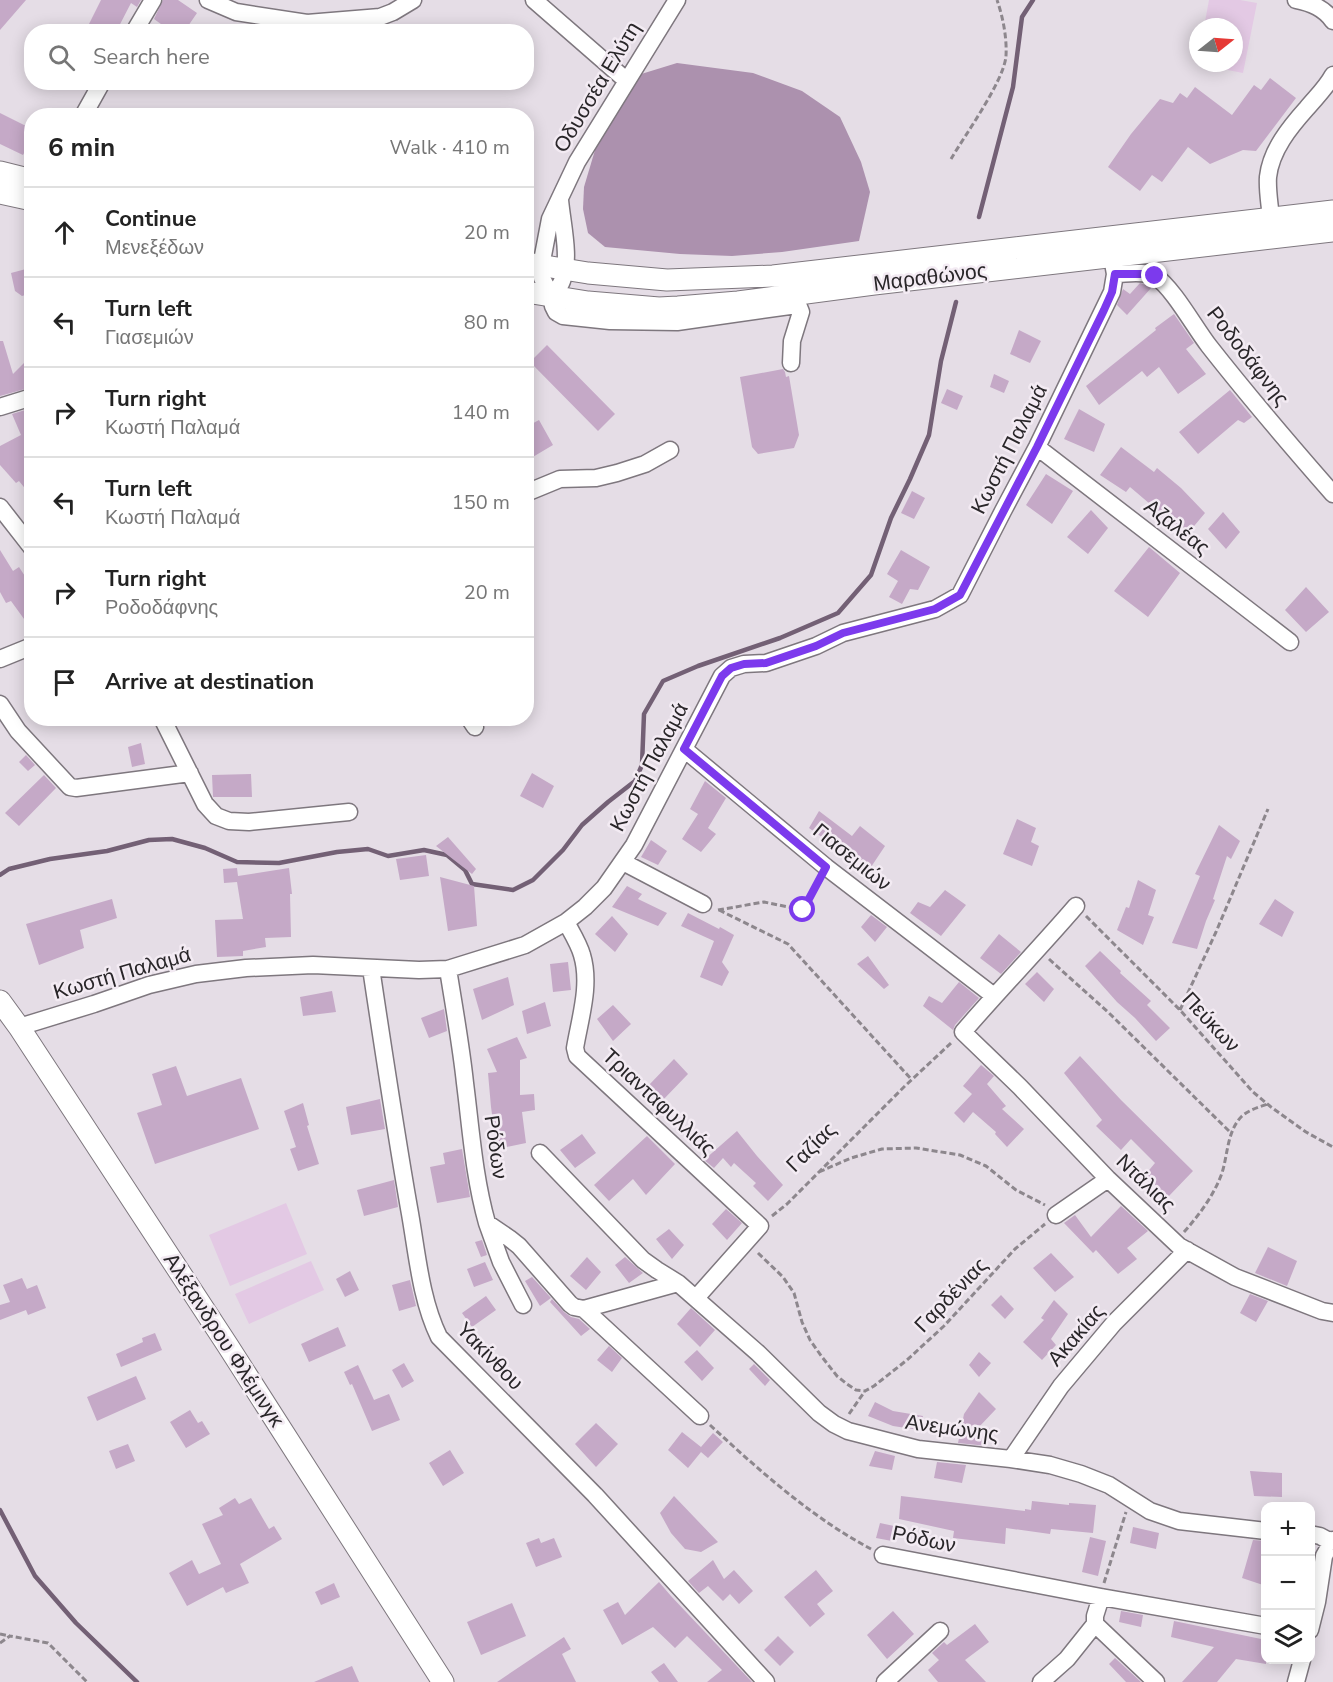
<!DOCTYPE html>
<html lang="en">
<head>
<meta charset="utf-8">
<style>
  body { margin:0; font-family:"Nunito Sans",sans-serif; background:#f6f6f6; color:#222 }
  .controls { position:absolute; right:18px; bottom:18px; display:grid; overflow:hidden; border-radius:12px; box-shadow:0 3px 15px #0003 }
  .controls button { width:54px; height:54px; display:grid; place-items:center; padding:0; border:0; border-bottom:2px solid #e0e0e0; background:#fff; color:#222; font:30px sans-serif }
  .compass { position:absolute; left:1189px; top:18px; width:54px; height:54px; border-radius:50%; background:#fff; box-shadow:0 3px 15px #0003; rotate:73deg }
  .stop { position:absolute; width:18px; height:18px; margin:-14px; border:4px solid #7c3aed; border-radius:50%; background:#fff }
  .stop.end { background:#7c3aed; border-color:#fff; box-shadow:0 2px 6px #0008 }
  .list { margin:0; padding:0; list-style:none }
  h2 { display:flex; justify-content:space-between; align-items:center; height:78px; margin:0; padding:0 24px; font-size:26px }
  h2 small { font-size:20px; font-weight:400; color:#767676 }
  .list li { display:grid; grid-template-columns:39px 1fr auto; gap:18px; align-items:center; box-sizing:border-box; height:90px; padding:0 24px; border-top:2px solid #e0e0e0 }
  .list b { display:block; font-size:22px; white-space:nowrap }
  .list p { margin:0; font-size:20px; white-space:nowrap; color:#767676 }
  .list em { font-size:20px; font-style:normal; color:#767676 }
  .icon { flex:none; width:33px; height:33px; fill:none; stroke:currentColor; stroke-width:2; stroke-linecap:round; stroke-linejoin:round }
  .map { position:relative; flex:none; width:1333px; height:1682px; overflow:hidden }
  .search { position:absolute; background:#fff; box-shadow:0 3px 15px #0003; left:24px; top:24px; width:510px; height:66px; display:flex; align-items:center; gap:15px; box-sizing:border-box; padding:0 21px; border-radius:24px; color:#767676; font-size:22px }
  .panel { position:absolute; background:#fff; box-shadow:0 3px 15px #0003; left:24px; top:108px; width:510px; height:618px; border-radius:24px }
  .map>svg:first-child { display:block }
  .green { fill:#e3c9e4 }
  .forest { fill:#ac91ae }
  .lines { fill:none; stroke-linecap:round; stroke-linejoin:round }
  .stream { stroke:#736075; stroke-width:4.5 }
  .building { fill:#c5a9c7 }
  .minor-casing { stroke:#7e777e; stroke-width:19 }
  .major-casing { stroke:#7e777e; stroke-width:23 }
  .path { stroke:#8d878d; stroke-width:3; stroke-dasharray:6 3; stroke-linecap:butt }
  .minor { stroke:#fff; stroke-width:16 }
  .major { stroke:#fff; stroke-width:21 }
  .route { stroke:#7c3aed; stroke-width:8 }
  .labels { text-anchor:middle; stroke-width:5; stroke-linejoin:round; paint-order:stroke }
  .street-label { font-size:21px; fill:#292629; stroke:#f3ebf3 }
</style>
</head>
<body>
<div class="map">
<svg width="1333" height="1682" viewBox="0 0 1333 1682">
  <rect width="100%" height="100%" fill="#e5dde6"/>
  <path class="green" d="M1209,0H1240L1257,3L1243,73L1197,64L1198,58V63H1234V27H1204Z
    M286,1203L307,1254L230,1286L209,1235Z
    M311,1261L324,1290L249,1324L235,1294Z"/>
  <path class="forest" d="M677,63L753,73L802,91L840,117L861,162L870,192L859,241L782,252L732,256L680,254L605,247L588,233L583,209L584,187L598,140L638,75Z"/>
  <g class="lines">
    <path class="stream" d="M979,217L1013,87L1022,17L1033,0
      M0,875L9,869L50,859L107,851L149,840L172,839L205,848L237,862L279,863L337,852L368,849L388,856L424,850L447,855L465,870L472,884L513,890L533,880L563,850L582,825L608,802L635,781L642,765L644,714L663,681L698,666L780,638L838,613L871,575L891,518L910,479L929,435L941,361L956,302
      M0,1510L35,1576L76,1623L137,1682"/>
  </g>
  <path class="building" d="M0,0H26L0,30Z
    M101,0H141L137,7L131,3L116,32H85Z
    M163,0H178L197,13L184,32H172L154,19Z
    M1270,78L1296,98L1256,151L1243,150L1210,164L1188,147L1162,182L1152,175L1140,191L1108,167L1131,134L1160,99L1173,103L1180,93L1187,98L1195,87L1232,115L1254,85L1261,90Z
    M0,113L32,129V138L23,155L0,144Z
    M26,269L32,293L22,296L15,291L11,273Z
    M1140,283L1152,287L1127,315L1117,305L1123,289L1130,294Z
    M1174,314L1194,343L1186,349L1206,374L1178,394L1159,367L1147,377L1142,371L1099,405L1086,386L1156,330L1155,328Z
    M1019,330L1041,341L1030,363L1010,354Z
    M0,341H3L13,374L32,355V387L0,396Z
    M547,345L615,414L598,431L530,362Z
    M783,369L785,372L786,377L789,376L799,435L794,448L758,454L752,447L740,377Z
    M994,374L1009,381L1004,393L990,387Z
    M947,389L963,396L957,410L941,403Z
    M1230,390L1252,417L1244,423L1238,420L1198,454L1179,432Z
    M32,408V497L19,481L16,483L0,465V446L21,435L12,414Z
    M1079,409L1105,424L1094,452L1064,439Z
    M539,420L553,445L526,461V427Z
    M1121,447L1154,472L1157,468L1181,488L1205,513L1184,538L1162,516L1163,515L1130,487L1126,492L1100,475Z
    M1046,474L1073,491L1052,524L1026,505Z
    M912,491L925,498L914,519L901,513Z
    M1091,510L1108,528L1088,554L1067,537Z
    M1223,512L1240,532L1226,549L1208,529Z
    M1149,547L1180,573L1148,617L1114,591Z
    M0,550L13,571L19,567L32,587V630L11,601L6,603L0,592Z
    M901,550L930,567L918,590L910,589L902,604L889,597L898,581L887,574Z
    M1306,587L1329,612L1306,632L1285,610Z
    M141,743L145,764L132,767L128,747Z
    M26,755L35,765L28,771L19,762Z
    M532,773L554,786L543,808L520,796Z
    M251,774L252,797H213L212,775Z
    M44,775L56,788L19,826L5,813Z
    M705,781L726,798L708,828L716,834L701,852L682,839L698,814L690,809Z
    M819,811L852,836L860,826L885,846L869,870L829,835L826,840L809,828Z
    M1017,819L1036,828L1031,842L1039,846L1032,866L1003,854Z
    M1219,825L1240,841L1231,859L1227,856L1213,899L1215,900L1206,921L1197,949L1172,943L1200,876L1195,874Z
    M448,837L476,869L472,874L436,846Z
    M651,840L667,851L658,865L641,857Z
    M426,855L429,876L400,880L396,859Z
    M237,868L238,876L289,868L292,894H290L291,937L265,938L266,947L243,951V956L217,957L215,920L243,919L237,882L224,883L223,869Z
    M440,877L474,886L477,926L448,931Z
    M1138,880L1156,890L1148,915L1154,917L1143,945L1117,930L1126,907L1129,908Z
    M627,886L642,894L638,899L667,913L658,926L612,907Z
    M945,890L966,905L941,936L910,913L918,902L930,907Z
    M112,899L117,918L80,930L84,948L39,965L26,924Z
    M1275,899L1294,912L1282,937L1259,924Z
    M688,913L719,929L720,927L734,935L722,962L729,972L722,986L700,977L714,941L681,926Z
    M871,915L887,927L875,942L861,927Z
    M612,916L628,934L615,952L595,934Z
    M999,934L1021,952L1001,974L980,958Z
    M1100,951L1121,971L1120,973L1151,1001L1147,1005L1170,1028L1156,1041L1135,1018L1117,1002L1085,966Z
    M868,956L889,985L884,989L857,964Z
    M568,962L571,990L553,992L550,964Z
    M1037,972L1054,989L1044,1002L1025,984Z
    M508,977L514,1005L482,1020L473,989Z
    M959,982L979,998L955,1025L953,1030L923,1006L929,996L942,1003Z
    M332,991L336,1012L303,1016L300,997Z
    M545,1002L551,1026L527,1034L522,1011Z
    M613,1005L631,1024L613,1041L597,1019Z
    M444,1009L447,1031L429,1038L421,1018Z
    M517,1037L527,1058L520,1060V1095L534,1094L535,1110L522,1112L526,1143L497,1149L491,1107L488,1073L497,1072L487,1049Z
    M1080,1056L1121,1100L1193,1171L1168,1197L1145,1175L1155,1163L1131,1139L1121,1150L1096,1126L1102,1120L1064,1073Z
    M674,1059L688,1074L662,1101L648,1086Z
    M981,1065L994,1076L987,1084L1006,1106L1002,1109L1024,1129L1007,1147L995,1134L996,1132L973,1112L964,1123L954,1113L972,1094L963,1086Z
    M176,1066L187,1096L241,1078L259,1129L155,1164L137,1113L162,1105L152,1074Z
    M380,1099L385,1129L351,1135L346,1107Z
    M303,1103L309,1125L307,1126L319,1164L298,1171L290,1149L296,1147L284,1111Z
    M737,1131L757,1156L783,1185L768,1201L753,1186L756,1183L734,1163L731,1167L723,1158L714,1168L704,1160Z
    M582,1134L596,1153L575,1168L560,1150Z
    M647,1136L675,1164L646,1195L633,1179L609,1201L594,1185Z
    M462,1149L470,1197L437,1203L430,1167L445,1164L443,1153Z
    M394,1180L398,1207L364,1216L357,1190Z
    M1121,1206L1148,1231L1127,1248L1137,1259L1118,1274L1096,1250L1093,1253L1064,1223L1075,1215L1091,1237Z
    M726,1209L742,1223L727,1240L712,1224Z
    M669,1229L684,1245L672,1259L656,1239Z
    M482,1240L487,1255L481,1257L475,1242Z
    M1268,1247L1297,1261L1287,1286L1255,1273Z
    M1051,1253L1074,1277L1055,1292L1033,1268Z
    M587,1257L601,1272L586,1290L570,1276Z
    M625,1257L643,1273L629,1283L615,1265Z
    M485,1262L493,1280L474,1287L467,1269Z
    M350,1271L359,1290L345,1297L336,1279Z
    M532,1277L551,1298L540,1306L525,1281Z
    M22,1278L27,1289L37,1285L46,1308L28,1315L26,1310L0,1320V1305L10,1302L3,1285Z
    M410,1280L416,1306L399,1311L392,1285Z
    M1250,1294L1268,1301L1256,1322L1240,1313Z
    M1001,1295L1014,1309L1005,1319L991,1305Z
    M486,1296L496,1310L472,1327L462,1313Z
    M552,1299L564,1312L571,1317L579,1319L590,1329L581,1336L550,1302Z
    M1054,1300L1068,1314L1051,1339L1056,1345L1042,1360L1023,1342L1044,1320L1041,1318Z
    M691,1308L715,1330L700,1347L677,1324Z
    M338,1327L346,1346L309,1362L301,1344Z
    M155,1333L162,1350L121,1367L116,1354L143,1342L142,1338Z
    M609,1346L622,1358L612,1372L597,1360Z
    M697,1350L714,1368L702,1381L684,1362Z
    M979,1352L991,1363L979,1377L969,1365Z
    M404,1363L414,1381L402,1388L392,1370Z
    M754,1364L770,1380L765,1386L749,1369Z
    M358,1365L374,1400L389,1394L400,1420L372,1431L352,1384L350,1385L344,1372Z
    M136,1376L146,1399L97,1421L87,1397Z
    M979,1392L996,1409L979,1427L992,1429L987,1446L958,1443L964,1414Z
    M875,1402L893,1411L923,1416L919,1430L893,1426L868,1416Z
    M190,1410L198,1423L202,1421L210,1434L186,1448L170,1422Z
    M596,1423L618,1444L596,1467L575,1444Z
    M682,1432L701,1447L713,1433L723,1442L708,1458L701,1452L688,1468L668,1450Z
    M128,1444L135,1461L116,1469L109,1451Z
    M450,1450L464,1473L443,1486L429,1463Z
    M875,1451L895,1456L892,1470L869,1466Z
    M937,1462L966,1465L962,1483L934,1478Z
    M1250,1471L1282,1473V1497L1254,1496Z
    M674,1496L718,1542L701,1552L685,1549L671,1533L660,1513Z
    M901,1496L1025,1511V1509L1031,1510L1032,1501L1069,1505V1503L1096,1505L1093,1533L1051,1529L1050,1534L1006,1528L1005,1544L953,1538L954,1531L899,1519Z
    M235,1498L239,1504L251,1498L269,1529L274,1526L282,1539L240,1564L249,1583L226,1593L223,1587L187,1606L169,1573L192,1560L199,1574L221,1564L202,1524L223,1515L219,1508Z
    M880,1523L894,1526L892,1541L876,1538Z
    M1133,1527L1159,1533L1156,1549L1130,1543Z
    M1090,1537L1106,1541L1098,1576L1082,1572Z
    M539,1538L541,1543L554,1538L562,1557L536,1567L526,1543Z
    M1253,1540L1266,1541V1586L1242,1578Z
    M713,1560L724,1579L734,1570L753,1591L739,1604L730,1594L723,1601L708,1586L699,1593L688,1581Z
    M816,1570L833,1591L817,1604L825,1614L810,1627L784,1597Z
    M659,1582L671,1596L752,1682H707L722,1670L687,1636L675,1648L653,1627L622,1645L603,1610L618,1602L625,1615Z
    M334,1583L340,1597L321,1605L315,1592Z
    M512,1603L526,1636L481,1655L467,1622Z
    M893,1611L914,1634L887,1659L867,1635Z
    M1121,1611L1143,1615L1141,1627L1119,1622Z
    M1174,1621L1266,1640V1664L1236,1659L1217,1682H1182L1214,1647L1171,1637Z
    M975,1624L989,1642L965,1660L986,1682H938L928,1670L939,1660L932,1653L944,1642L947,1645Z
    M778,1636L794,1652L780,1666L764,1650Z
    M564,1637L571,1649L562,1654L576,1682H497Z
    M1115,1658L1141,1682H1126L1109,1664Z
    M664,1663L678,1682H659L651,1672Z
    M352,1666L359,1682H314Z"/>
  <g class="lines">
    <g class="minor-casing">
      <path id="minor" d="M208,0L236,12L307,23L380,17L393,12L413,0
        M534,0L627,81
        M677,0L577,162L550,219L541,266L542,278L551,296L553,306L556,312L563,316L610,321L677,322L797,305L799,307L801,312L792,341L791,363
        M1296,0C1311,3 1324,8 1333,21
        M134,32L153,0
        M83,116L102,82
        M1271,219C1270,205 1267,191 1268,177C1271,150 1290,127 1307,108C1316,97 1326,88 1333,75
        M1115,274C1127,274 1145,270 1156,277C1173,288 1195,328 1209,346C1249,397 1291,446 1333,494
        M551,296C555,291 560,287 562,281C571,259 562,223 560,200
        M0,407L32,397
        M1037,447L1290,642
        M526,493L560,479L596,478L617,473L645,464L670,450
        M0,507L32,548
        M0,659L32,646
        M0,704L18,731L70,787L76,788L190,773
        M162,718L205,804L216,816L229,821L249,822L349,812
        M469,718L475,727
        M684,749L826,867L994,996
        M623,862L703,904
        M1076,906C1039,949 1000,989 963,1032L1020,1087L1108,1179L1179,1246L1235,1277L1322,1311L1333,1313
        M566,922C572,933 579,944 582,955C591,985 580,1018 575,1048L577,1056L760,1226L696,1298
        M371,968C383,1048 395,1128 409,1208C417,1251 420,1298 439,1337L595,1495L766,1682
        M448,969C454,1007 461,1045 465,1083C471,1130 474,1177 487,1223L509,1238L519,1246L570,1304L574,1307L584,1309L678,1283
        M19,1027L94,1004L149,985L196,974L246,968L313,965L419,970L448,969L525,945L566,922L585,907L604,888L634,845L709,701L722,676L731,668L744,664L766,663L816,646L843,633L935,609L960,595L1003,511L1037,447L1112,292L1115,274L1112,257
        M540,1153L643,1260L657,1270L678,1283L758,1353L819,1413L834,1424L848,1431L918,1449L1011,1459L1050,1465L1081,1474L1109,1485L1150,1511L1179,1521L1266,1531
        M1056,1215L1108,1179
        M487,1223L501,1262L523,1305
        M584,1309L700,1416
        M1011,1459L1061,1386L1114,1323L1187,1250
        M1310,1534L1320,1536L1331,1542
        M883,1555L1101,1597L1266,1626
        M1101,1597L1095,1616V1624L1156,1682
        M1310,1630L1317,1602L1324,1556L1333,1540
        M885,1682L940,1631
        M1041,1682L1067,1659L1095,1624
        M1296,1682L1302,1660"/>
    </g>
    <g class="major-casing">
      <path id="major" d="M0,172L32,180
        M0,193L32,200
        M526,263L588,273L667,280L773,276L1333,211
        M526,292L588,302L659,308L678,307L738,302L874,284L1333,231
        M0,1001L19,1027L228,1346L443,1682"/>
    </g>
    <path class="path" d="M951,159C965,135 1004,81 1006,56C1007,38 1003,17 997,0
      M718,910L764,902L803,910L818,881
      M719,910L788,944L912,1080
      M1086,916L1180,1010L1253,1092L1271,1107L1306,1132L1333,1147
      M1049,959L1109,1013L1231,1133
      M1180,1010L1216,932L1268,809
      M819,1172L851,1158L882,1149L916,1148L960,1155L986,1166L1016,1190L1045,1205
      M772,1216L787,1204L905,1086L951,1043
      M1184,1232C1200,1214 1214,1195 1222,1173C1228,1154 1227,1131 1242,1116C1249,1110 1259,1107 1268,1104
      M758,1253L783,1277L794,1293L802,1322L810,1340L822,1357L837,1376L847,1384L856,1390L865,1391L874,1386L907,1360L944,1326L1015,1249L1045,1224
      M849,1414L865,1391
      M710,1425C760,1471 811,1517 871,1549
      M1104,1583L1126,1512
      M0,1634L10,1636
      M0,1643L10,1636L48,1643L87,1682"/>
    <use href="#minor" class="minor"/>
    <use href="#major" class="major"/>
  </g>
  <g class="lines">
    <path class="route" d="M803,910L826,867L684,749L722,676L731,668L744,664L766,663L816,646L843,633L935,609L960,595L1037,447L1104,310L1112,292L1115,274H1146L1155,276"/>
  </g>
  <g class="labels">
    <g class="street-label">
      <text transform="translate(597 87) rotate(-59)" y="7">Οδυσσέα Ελύτη</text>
      <text transform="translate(930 277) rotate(-7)" y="7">Μαραθώνος</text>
      <text transform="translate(1248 356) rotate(52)" y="7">Ροδοδάφνης</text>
      <text transform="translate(1009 449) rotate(-63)" y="7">Κωστή Παλαμά</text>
      <text transform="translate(1177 527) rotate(38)" y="7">Αζαλέας</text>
      <text transform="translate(649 767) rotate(-62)" y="7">Κωστή Παλαμά</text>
      <text transform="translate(852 857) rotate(39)" y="7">Γιασεμιών</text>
      <text transform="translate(122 973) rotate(-16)" y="7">Κωστή Παλαμά</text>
      <text transform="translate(1211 1022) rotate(47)" y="7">Πεύκων</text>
      <text transform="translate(659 1102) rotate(43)" y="7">Τριανταφυλλιάς</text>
      <text transform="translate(496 1147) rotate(82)" y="7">Ρόδων</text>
      <text transform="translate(811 1147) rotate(-45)" y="7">Γαζίας</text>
      <text transform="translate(1146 1183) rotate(44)" y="7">Ντάλιας</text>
      <text transform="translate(951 1295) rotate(-46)" y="7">Γαρδένιας</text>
      <text transform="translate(1076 1335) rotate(-49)" y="7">Ακακίας</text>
      <text transform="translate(224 1340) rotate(57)" y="7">Αλέξανδρου Φλέμινγκ</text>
      <text transform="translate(490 1356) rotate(46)" y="7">Υακίνθου</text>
      <text transform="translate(952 1428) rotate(8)" y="7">Ανεμώνης</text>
      <text transform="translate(924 1539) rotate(12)" y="7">Ρόδων</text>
    </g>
  </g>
</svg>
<div class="controls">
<button>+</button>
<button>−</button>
<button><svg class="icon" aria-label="layers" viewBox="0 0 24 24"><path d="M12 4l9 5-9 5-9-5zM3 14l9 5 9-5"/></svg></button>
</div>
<svg class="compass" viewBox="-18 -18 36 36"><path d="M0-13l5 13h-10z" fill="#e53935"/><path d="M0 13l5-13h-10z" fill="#767676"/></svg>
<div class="stop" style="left:803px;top:910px"></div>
<div class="stop end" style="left:1155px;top:276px"></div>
<div class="search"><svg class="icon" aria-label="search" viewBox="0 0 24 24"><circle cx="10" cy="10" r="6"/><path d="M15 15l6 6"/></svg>Search here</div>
<section class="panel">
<h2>6 min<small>Walk · 410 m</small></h2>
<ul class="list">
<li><svg class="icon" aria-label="ahead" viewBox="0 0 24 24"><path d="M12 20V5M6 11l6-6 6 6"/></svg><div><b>Continue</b><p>Μενεξέδων</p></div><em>20 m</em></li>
<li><svg class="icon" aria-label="left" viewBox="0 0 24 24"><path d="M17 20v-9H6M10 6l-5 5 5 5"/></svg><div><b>Turn left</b><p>Γιασεμιών</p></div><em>80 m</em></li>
<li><svg class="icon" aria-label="right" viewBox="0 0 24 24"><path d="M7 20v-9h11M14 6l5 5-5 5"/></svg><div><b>Turn right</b><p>Κωστή Παλαμά</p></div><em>140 m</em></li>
<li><svg class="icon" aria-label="left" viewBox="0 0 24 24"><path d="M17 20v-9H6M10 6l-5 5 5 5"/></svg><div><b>Turn left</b><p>Κωστή Παλαμά</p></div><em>150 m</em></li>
<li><svg class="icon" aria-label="right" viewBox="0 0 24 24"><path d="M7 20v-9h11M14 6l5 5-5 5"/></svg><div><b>Turn right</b><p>Ροδοδάφνης</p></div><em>20 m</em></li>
<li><svg class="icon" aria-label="arrive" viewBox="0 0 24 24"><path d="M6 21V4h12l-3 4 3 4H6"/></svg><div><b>Arrive at destination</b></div></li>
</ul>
</section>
</div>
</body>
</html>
